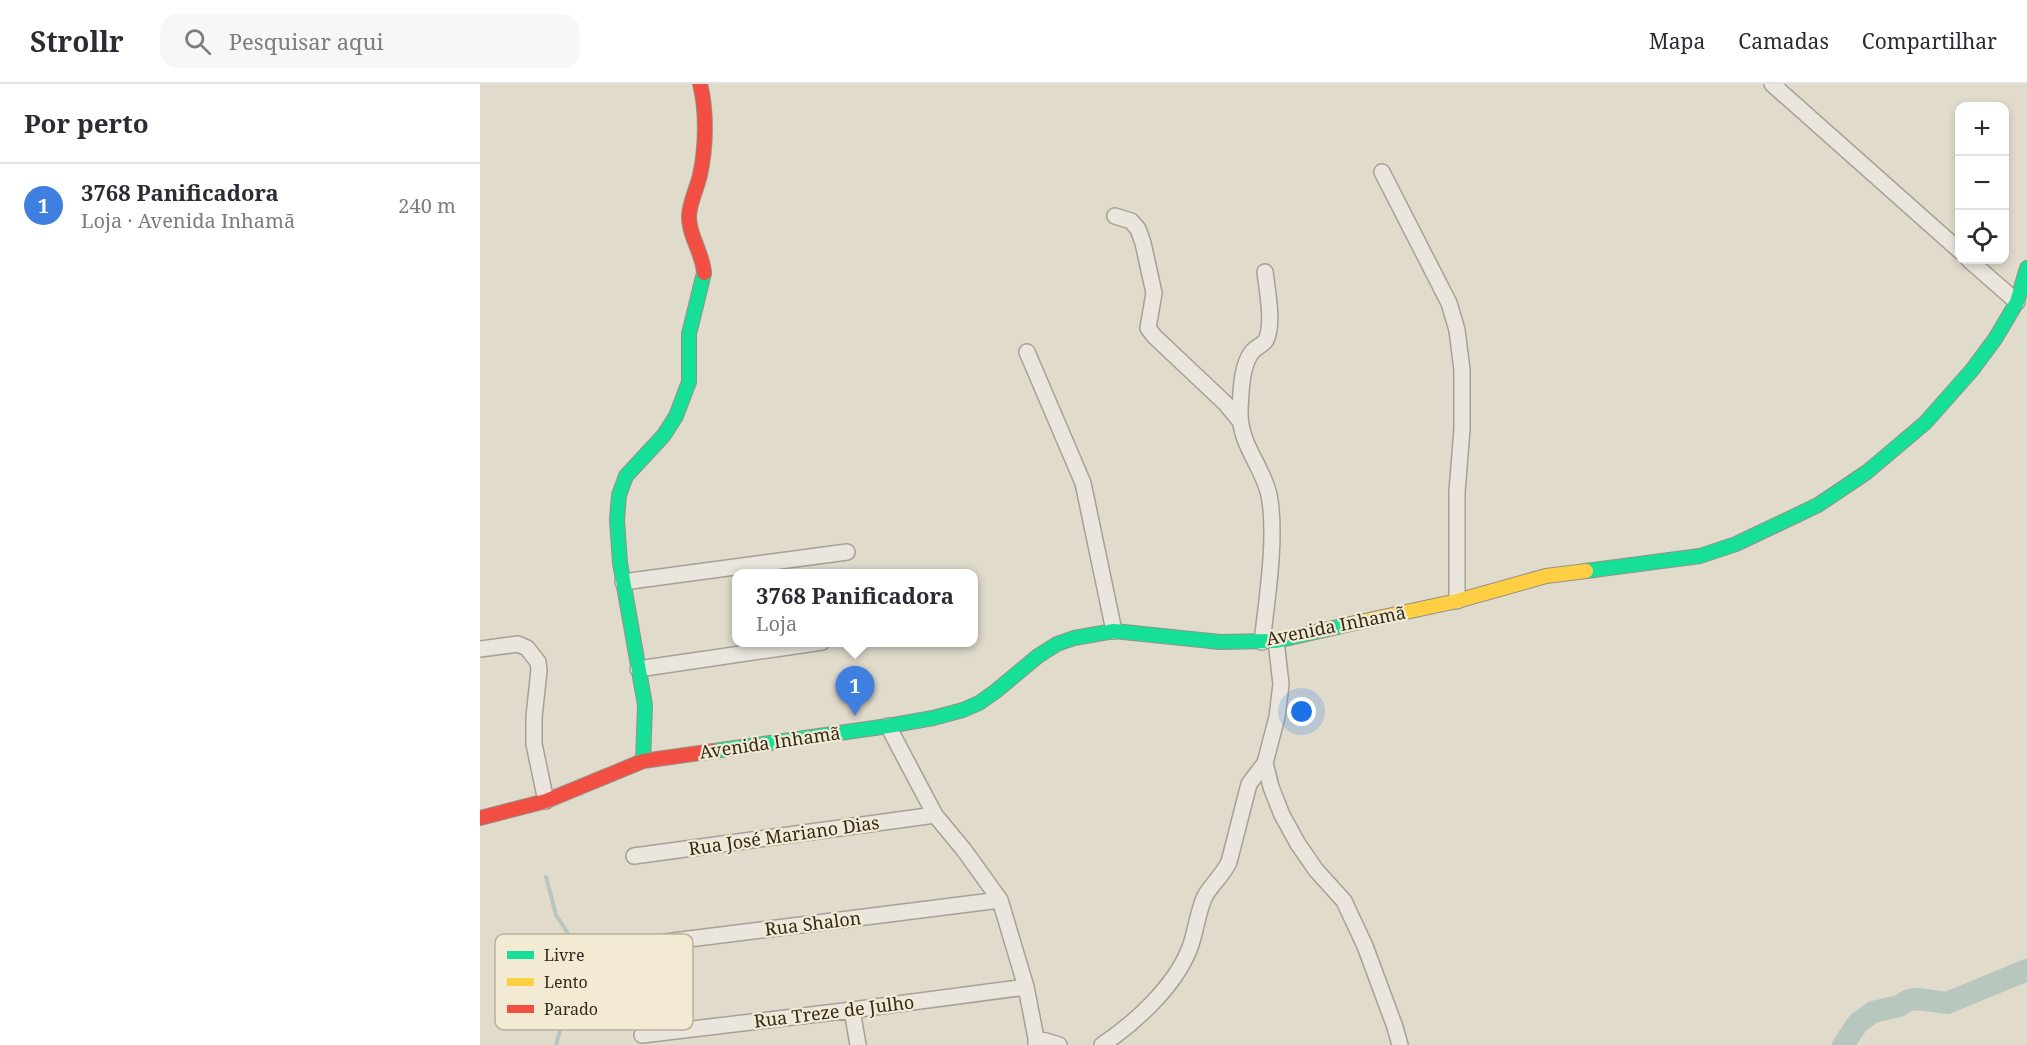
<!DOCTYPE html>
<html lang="pt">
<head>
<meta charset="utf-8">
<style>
  body { margin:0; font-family:"Noto Serif",serif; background:#f7f7f7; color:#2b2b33 }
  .controls { position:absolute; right:18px; top:18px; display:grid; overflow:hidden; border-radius:12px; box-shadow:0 3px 9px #0003 }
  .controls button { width:54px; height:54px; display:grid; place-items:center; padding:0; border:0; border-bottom:2px solid #e1e1e2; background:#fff; color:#2b2b33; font:30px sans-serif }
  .you { position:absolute; left:822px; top:628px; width:21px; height:21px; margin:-15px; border:4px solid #fff; border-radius:50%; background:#1a73e8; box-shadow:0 0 0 9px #1a73e833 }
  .badge { display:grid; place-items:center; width:39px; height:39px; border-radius:50%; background:#71675b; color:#fff; font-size:20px; font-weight:700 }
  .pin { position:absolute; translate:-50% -50px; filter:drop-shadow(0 2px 3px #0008) }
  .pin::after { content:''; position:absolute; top:32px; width:21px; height:18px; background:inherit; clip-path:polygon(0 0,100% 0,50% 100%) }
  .popup { position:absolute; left:252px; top:485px; width:246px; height:78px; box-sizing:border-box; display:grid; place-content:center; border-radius:12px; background:#fff; filter:drop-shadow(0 2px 4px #0005); font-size:20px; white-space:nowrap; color:#7c7c81 }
  .popup b { font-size:22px; color:#2b2b33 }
  .popup::after { content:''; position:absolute; left:50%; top:100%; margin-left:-12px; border:12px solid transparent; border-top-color:#fff }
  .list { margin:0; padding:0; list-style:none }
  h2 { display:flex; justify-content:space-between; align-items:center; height:78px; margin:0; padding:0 24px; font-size:26px }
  h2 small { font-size:20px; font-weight:400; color:#7c7c81 }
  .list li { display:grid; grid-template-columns:39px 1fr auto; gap:18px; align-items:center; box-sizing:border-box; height:84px; padding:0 24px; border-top:2px solid #e1e1e2 }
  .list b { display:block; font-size:22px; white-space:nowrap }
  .list p { margin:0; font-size:20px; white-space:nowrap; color:#7c7c81 }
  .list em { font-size:20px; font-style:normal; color:#7c7c81 }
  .icon { flex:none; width:33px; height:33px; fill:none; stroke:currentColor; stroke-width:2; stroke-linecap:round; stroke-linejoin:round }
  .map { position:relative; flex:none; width:1547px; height:961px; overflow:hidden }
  header { display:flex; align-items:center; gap:36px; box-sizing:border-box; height:84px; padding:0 30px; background:#fff; border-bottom:2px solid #e1e1e2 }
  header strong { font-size:28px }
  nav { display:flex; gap:33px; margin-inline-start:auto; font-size:21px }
  .search { width:420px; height:54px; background:#f7f7f7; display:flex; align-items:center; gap:15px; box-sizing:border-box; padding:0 21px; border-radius:18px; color:#7c7c81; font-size:22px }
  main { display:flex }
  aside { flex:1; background:#fff }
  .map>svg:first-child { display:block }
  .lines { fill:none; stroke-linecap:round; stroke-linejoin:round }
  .stream { stroke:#b7c7bd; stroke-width:4 }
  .river { stroke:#b7c7bd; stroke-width:22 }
  .street-casing { stroke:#a6a096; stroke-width:18 }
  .fast-casing { stroke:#969085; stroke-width:16 }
  .slow-casing { stroke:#969085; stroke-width:16 }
  .jam-casing { stroke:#969085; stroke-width:16 }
  .street { stroke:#eae6dd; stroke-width:15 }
  .fast { stroke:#16e098; stroke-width:14 }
  .slow { stroke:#ffcf43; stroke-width:14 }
  .jam { stroke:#f24e42; stroke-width:14 }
  .labels { text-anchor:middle; stroke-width:4.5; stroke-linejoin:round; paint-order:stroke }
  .street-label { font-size:18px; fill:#34291e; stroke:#f2ead2 }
  .key { fill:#f2ead2; stroke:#b9b09c; stroke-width:1.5 }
  .key-label { font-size:16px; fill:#34291e }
</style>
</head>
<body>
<header>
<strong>Strollr</strong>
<div class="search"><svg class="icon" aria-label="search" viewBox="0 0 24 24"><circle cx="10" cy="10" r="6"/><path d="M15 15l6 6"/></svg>Pesquisar aqui</div>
<nav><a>Mapa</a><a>Camadas</a><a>Compartilhar</a></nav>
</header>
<main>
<aside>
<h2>Por perto<small></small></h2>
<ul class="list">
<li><span class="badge" style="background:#3f7fe0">1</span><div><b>3768 Panificadora</b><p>Loja · Avenida Inhamã</p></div><em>240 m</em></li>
</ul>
</aside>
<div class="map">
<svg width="1547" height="961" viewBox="0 0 1547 961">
  <rect width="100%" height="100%" fill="#e1dbcc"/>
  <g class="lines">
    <path class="stream" d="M66,793L76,831L91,854L111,861L107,885L86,924L76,961"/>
    <path class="river" d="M1363,961L1378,939L1393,928L1419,922L1429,916L1438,915L1467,919L1547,886"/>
    <g class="street-casing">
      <path id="street" d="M1292,0L1480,167
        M902,88L969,219L977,246L982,286V345L977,408V517
        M635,132L651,137L658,145L663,159L674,209L668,244L674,252L745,319L760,337
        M1489,176L1537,218
        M547,268L603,399L634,547
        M143,498L367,468
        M796,557L801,600L797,633L785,679L791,703L802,731L818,760L836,786L864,817L885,862L915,943L920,961
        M782,558C787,515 797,452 789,411C782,380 759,361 760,326C761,308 761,282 772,268C776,263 783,261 786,256C794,240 787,205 785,188
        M0,565L38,560L47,564L58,578L59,586L54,633V660L66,717
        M158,585L342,558
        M408,642L455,731L484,766L520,816L546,903L556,954V961
        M154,772L455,731
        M145,863L520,816
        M372,926L378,961
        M162,951L372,926L546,903
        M556,954L579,961
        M622,961C655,939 694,903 709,866C716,849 717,829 725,812C732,800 743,791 749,778L769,700L785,679"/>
    </g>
    <g class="fast-casing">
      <path id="fast" d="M1106,487L1220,472L1256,460L1338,421L1387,388L1445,339L1492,286L1515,255L1537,218L1547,184
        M234,667L408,642L453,634L483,626L499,619L516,607L558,572L577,560L594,554L634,547L740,558L796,557L875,539
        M163,677L165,621L140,479L137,436L139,411L146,392L184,351L196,332L209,298V250L224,189"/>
    </g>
    <g class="slow-casing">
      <path id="slow" d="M875,539L977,517L1066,492L1106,487"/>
    </g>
    <g class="jam-casing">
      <path id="jam" d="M220,0C227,27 226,64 220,91C217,104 210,118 209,131C208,151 223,169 224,189
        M0,734L66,717L163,677L234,667"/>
    </g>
    <use href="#street" class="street"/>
    <use href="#fast" class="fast"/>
    <use href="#slow" class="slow"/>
    <use href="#jam" class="jam"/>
  </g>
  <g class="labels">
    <g class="street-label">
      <text transform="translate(856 542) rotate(-11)" y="6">Avenida Inhamã</text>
      <text transform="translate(290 659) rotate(-8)" y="6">Avenida Inhamã</text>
      <text transform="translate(304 752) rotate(-8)" y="6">Rua José Mariano Dias</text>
      <text transform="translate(333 840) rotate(-7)" y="6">Rua Shalon</text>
      <text transform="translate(354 928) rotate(-7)" y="6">Rua Treze de Julho</text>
    </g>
  </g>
  <rect x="15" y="850" width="198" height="96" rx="9" class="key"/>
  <rect x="27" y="867" width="27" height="8" fill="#16e098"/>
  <rect x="27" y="894" width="27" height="8" fill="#ffcf43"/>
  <rect x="27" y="921" width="27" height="8" fill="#f24e42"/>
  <g class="key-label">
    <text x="64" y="877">Livre</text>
    <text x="64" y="904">Lento</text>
    <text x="64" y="931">Parado</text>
  </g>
</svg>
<div class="controls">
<button>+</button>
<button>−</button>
<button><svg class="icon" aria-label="locate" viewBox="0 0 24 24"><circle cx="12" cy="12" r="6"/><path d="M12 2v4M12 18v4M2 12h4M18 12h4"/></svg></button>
</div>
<div class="you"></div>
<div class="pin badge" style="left:375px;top:632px;background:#3f7fe0">1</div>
<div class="popup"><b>3768 Panificadora</b>Loja</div>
</div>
</main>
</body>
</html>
